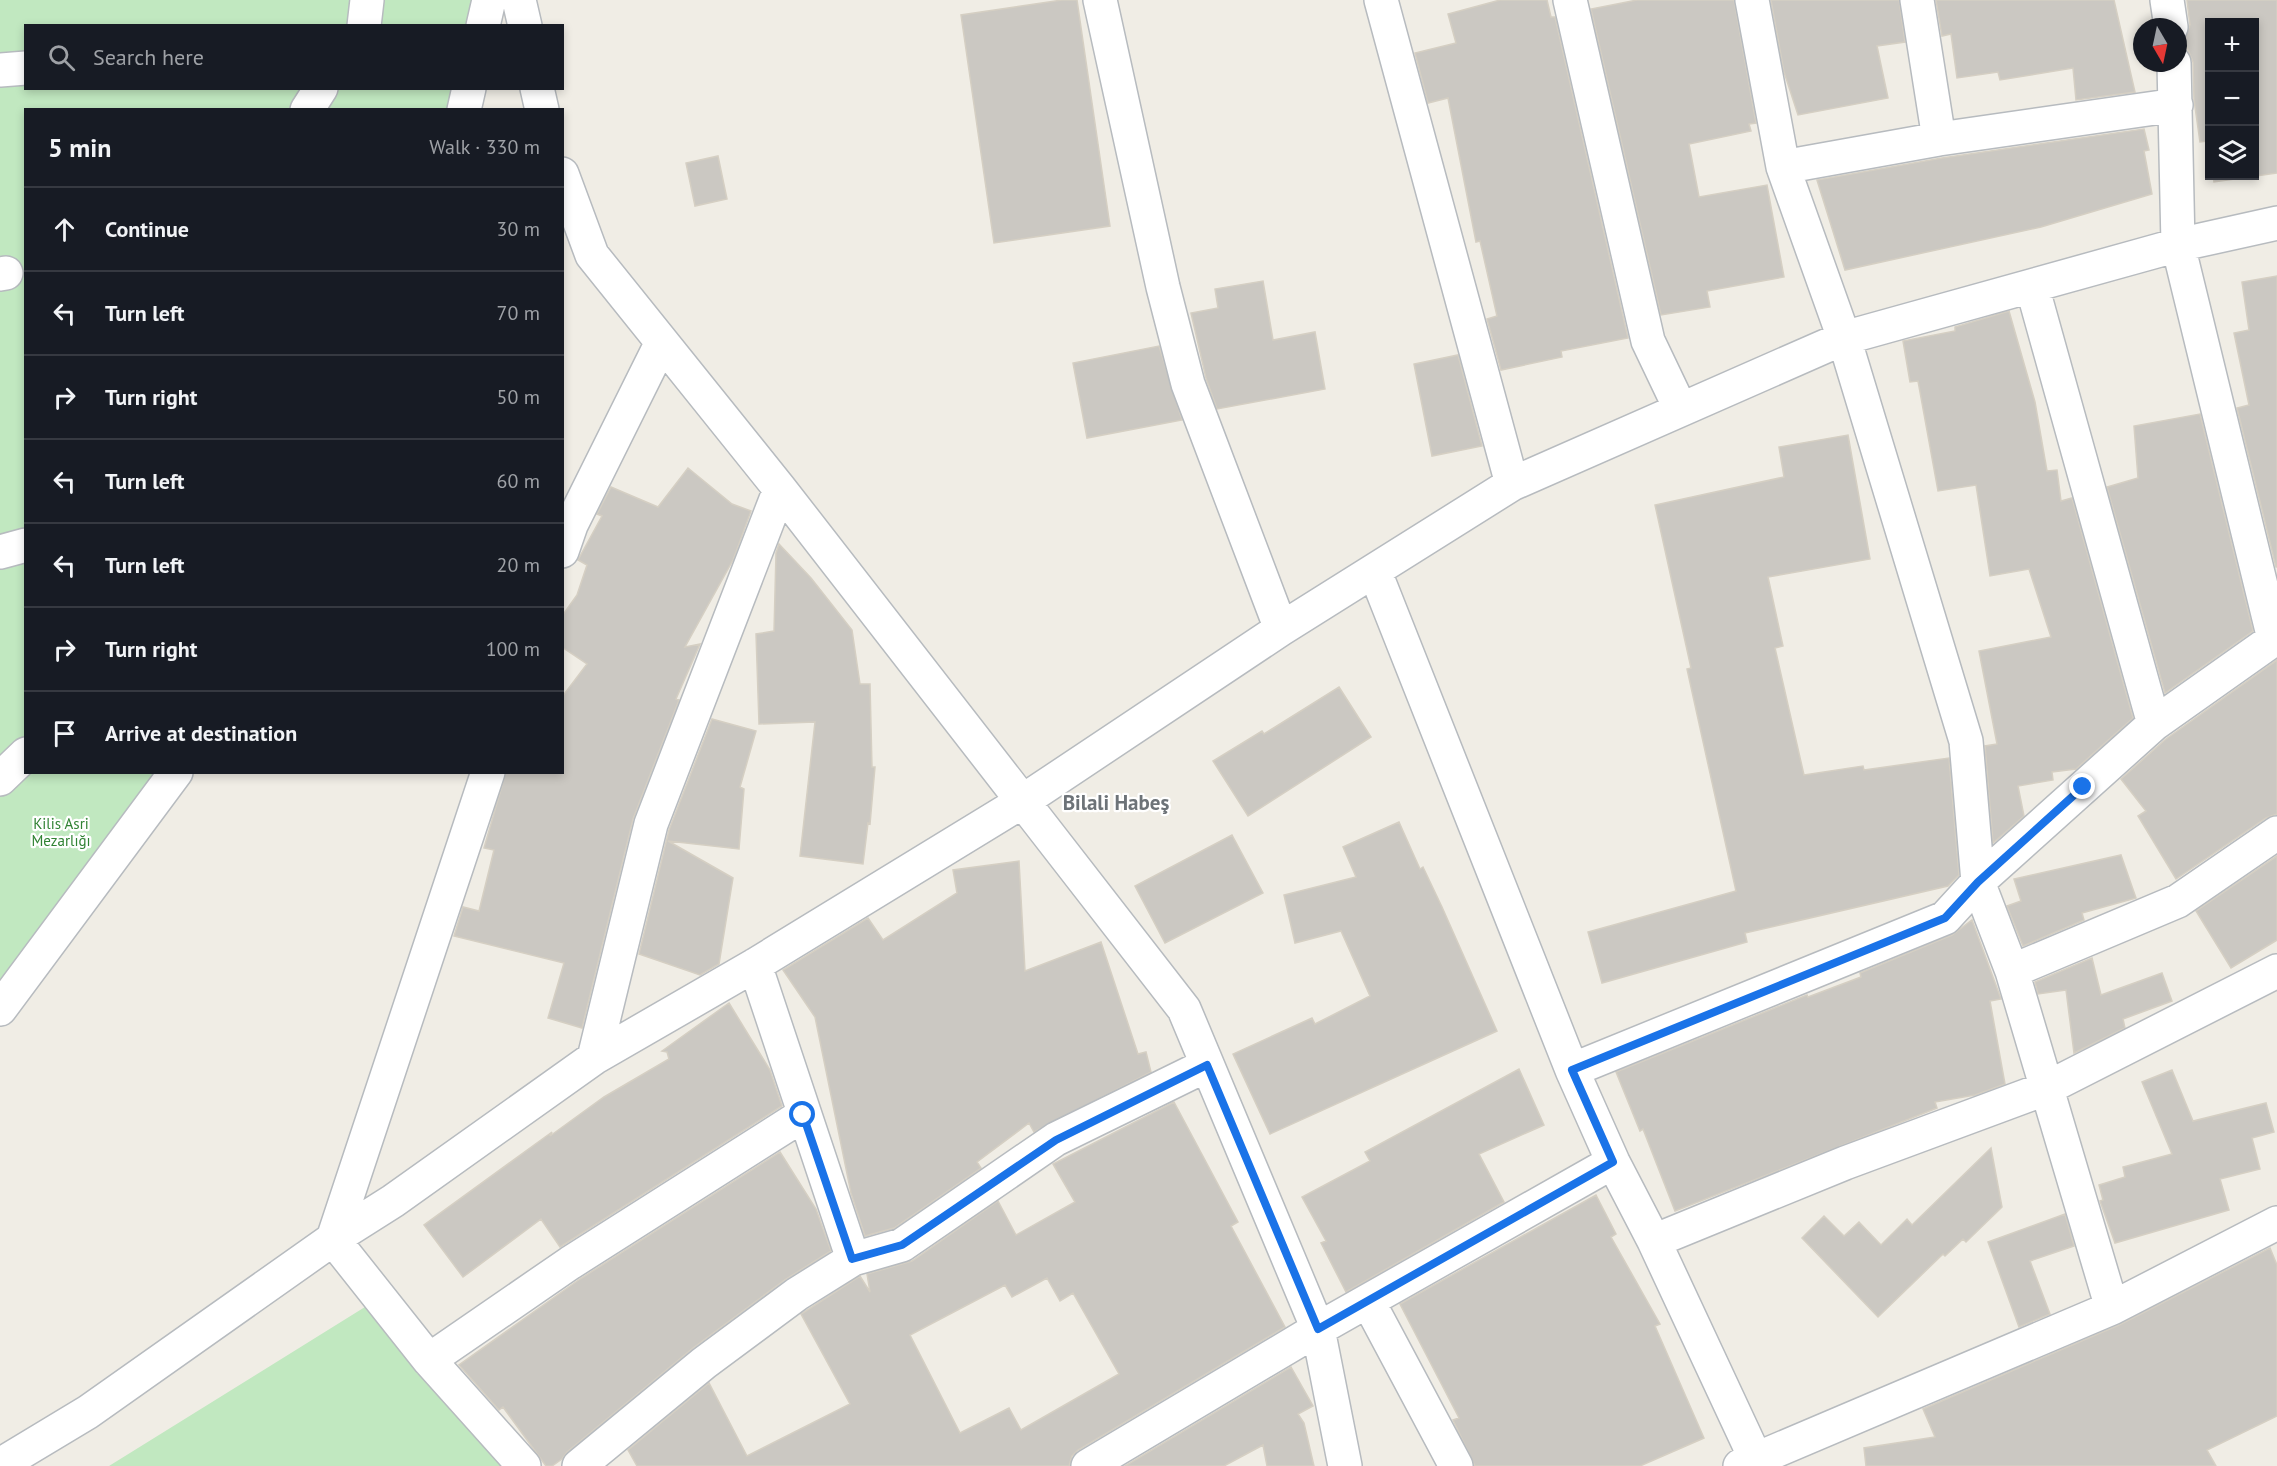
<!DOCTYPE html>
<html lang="en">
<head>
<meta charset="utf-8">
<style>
  body { margin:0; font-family:"PT Sans",sans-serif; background:#20242c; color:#f1f3f6 }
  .controls { position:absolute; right:18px; top:18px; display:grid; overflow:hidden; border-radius:0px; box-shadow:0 3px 9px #0003 }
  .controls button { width:54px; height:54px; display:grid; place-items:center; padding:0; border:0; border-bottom:2px solid #363941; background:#171b24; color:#f1f3f6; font:30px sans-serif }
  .compass { position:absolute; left:2133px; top:18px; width:54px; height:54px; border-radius:50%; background:#171b24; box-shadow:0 3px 9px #0003; rotate:171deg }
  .stop { position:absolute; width:18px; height:18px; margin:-14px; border:4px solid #1a73e8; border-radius:50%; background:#fff }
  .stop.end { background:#1a73e8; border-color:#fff; box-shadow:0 2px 6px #0008 }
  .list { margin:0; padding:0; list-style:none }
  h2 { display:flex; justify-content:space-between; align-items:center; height:78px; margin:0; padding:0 24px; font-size:26px }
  h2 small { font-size:20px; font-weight:400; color:#9ea1a6 }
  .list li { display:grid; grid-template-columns:39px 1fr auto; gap:18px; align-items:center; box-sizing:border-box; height:84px; padding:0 24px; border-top:2px solid #363941 }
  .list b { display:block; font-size:22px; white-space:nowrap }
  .list em { font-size:20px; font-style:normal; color:#9ea1a6 }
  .icon { flex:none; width:33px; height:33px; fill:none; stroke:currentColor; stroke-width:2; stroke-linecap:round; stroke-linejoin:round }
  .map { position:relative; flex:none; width:2277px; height:1466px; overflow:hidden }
  .search { position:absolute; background:#171b24; box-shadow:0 3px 9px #0003; left:24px; top:24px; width:540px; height:66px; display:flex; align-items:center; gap:15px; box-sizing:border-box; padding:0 21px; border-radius:0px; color:#9ea1a6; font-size:22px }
  .panel { position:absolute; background:#171b24; box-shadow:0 3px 9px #0003; left:24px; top:108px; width:540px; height:666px; border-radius:0px }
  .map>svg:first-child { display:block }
  .green { fill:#c1e8c0 }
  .building { fill:#cbc8c2; stroke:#d5cfc3; stroke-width:1.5; fill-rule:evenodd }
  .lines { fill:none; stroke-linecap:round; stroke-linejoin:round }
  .minor-casing { stroke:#b7bbbf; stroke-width:36 }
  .minor { stroke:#fff; stroke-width:33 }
  .route { stroke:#1a73e8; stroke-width:8 }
  .labels { text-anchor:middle; stroke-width:4.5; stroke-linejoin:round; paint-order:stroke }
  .park-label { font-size:15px; fill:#308233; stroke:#fff }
  .district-label { font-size:21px; font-weight:bold; fill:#6d7378; stroke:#fff }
</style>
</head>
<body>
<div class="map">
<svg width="2277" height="1466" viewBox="0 0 2277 1466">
  <rect width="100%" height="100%" fill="#f0ede5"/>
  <path class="green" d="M0,0H490L484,25L26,26V88L470,89L465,110H26V772L182,773L0,1017Z
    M373,1302L505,1466H109Z"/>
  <path class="building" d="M1062,0H1077L1110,226L994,243L961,15Z
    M1500,0H1547L1551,17H1555L1628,338L1561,351L1562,357L1501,370L1487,319L1497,316L1480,241L1476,242L1448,98L1428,103L1415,53L1456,43L1448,14Z
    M1637,0H1734L1756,123L1749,124L1751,131L1689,144L1699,197L1767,185L1784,277L1707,291L1710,307L1661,315L1591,9Z
    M1771,0H1899L1905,42L1877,46L1888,98L1798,115L1784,72Z
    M1936,0H2114L2135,92L2076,100L2073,68L2000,80L1998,72L1957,78L1951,34L1942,36Z
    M2187,0H2277V173L2214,182L2213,176H2254V22H2210V151L2208,141L2200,142L2194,100L2193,62L2184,40L2190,25Z
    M2144,129L2149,150L2144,151L2152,194L2041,227L1845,270L1817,180L1942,158Z
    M718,156L727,199L695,206L686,163Z
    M2277,276V567H2276L2237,408L2249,405L2234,333L2249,330L2242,282Z
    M1263,281L1273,340L1315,332L1325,389L1217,409L1206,378L1191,313L1218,308L1215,289Z
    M2009,311L2035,402L2047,471L2057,470L2061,501L2072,498L2133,718L2076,769L2052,772L2053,780L2018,786L2024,816L1993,843L1985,746L1997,744L1979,651L2051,637L2029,569L1990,576L1976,485L1938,491L1918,381L1910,382L1903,341L1955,331V327Z
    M1159,346L1182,420L1087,438L1073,363Z
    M1458,355L1482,446L1432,456L1414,364Z
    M2200,414L2253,631L2165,693L2107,487L2138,478L2134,426Z
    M1848,435L1870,559L1768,577L1783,646L1775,648L1804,775L1863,766L1864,770L1949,758L1959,875L1948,886L1745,933L1747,942L1602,983L1588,932L1736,891L1687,669L1691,668L1655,505L1784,477L1779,447Z
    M688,468L732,504L751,511L733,560L685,647L700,644L676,699L679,700L633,819L582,1028L548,1018L564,963L454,936L463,907L479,911L494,850L484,848L506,772H562V697L587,664L562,647V616L577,595L587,565L578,560L602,516L597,514L611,487L658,507Z
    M779,544L811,578L852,630L860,684H870L872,767H875L870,824L868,823L863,864L800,856L815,722L759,724L756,634L774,631L776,553Z
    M2277,660V814L2266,818L2176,879L2138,816L2146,811L2121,779L2166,739Z
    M1339,687L1371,737L1248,816L1213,761L1262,731L1264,734Z
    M712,719L756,731L740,787L744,789L739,849L668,841L733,878L719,964L700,975L639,954L669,830Z
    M1399,822L1420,869L1423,867L1442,907L1497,1031L1270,1134L1233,1054L1312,1018L1315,1024L1370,996L1341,931L1295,943L1284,895L1356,877L1343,847Z
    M1232,835L1263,893L1165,943L1135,886Z
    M2121,855L2136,898L2082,913L2084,920L2023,946L2007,906L2021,901L2014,879Z
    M2277,856V940L2231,968L2196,911Z
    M1019,861L1025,971L1101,942L1138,1054L1146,1052L1151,1072L1034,1132L1029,1123L977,1162L981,1168L894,1228L865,1236L851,1193L815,1017L783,970L868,918L883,940L957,893L953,870Z
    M1972,920L2001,999L1990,1001L2005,1084L1975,1095L1935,1102L1937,1108L1675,1211L1643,1129L1640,1131L1616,1072L1807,995L1808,997L1861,977L1860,973L1952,935Z
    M2092,958L2101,995L2162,973L2172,1001L2123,1019L2125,1028L2074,1053L2066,990L2038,994L2035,982Z
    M729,1003L770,1070L782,1106L560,1247L541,1219L463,1277L424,1225L552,1132L550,1136L604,1097L669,1059L667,1052L662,1051Z
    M1519,1069L1544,1125L1479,1154L1504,1202L1346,1292L1321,1243L1326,1241L1302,1197L1370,1161L1365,1152Z
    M2172,1070L2193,1121L2266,1103L2274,1132L2252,1138L2260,1169L2220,1179L2229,1210L2115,1243L2100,1201L2103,1200L2099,1185L2125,1177L2123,1167L2172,1154L2142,1082Z
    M1174,1102L1238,1222L1231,1226L1285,1327L1078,1450L1072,1456L1069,1466H637L628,1450L709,1383L747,1456L850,1404L801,1314L860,1276L870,1292L867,1274L912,1261L998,1201L1016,1235L1075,1202L1053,1164ZM1047,1278L1060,1301L1073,1293L1119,1374L1021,1430L1009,1408L960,1433L910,1335L1005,1285L1012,1297Z
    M1991,1148L2002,1207L1966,1242L1963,1239L1945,1256L1943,1254L1878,1317L1802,1238L1824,1216L1844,1236L1859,1222L1881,1245L1907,1219L1912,1225Z
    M780,1152L816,1209L831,1251L786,1279L693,1348L567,1452L562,1459L552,1466H546L503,1407L499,1410L459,1365L580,1279Z
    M1596,1195L1616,1234L1611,1237L1660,1324L1655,1326L1704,1438L1640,1466H1475L1453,1420L1459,1418L1400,1304Z
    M2065,1214L2074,1246L2030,1261L2050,1314L2019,1327L1988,1242Z
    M2270,1248L2277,1265V1416L2207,1450L2216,1466H1866L1864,1448L1935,1437L1923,1409L2119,1325Z
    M1291,1367L1313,1406L1298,1414L1304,1423L1314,1466H1267L1263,1445L1224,1466H1125Z"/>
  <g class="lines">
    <g class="minor-casing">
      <path id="minor" d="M519,0L525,26
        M1100,0L1163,287L1188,384L1281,629
        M1381,0L1512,484
        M1570,0L1648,341L1680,408
        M1752,0L1783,167L1844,338L1966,741L1978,882L2012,971L2112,1308
        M1917,0L1939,139
        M2167,0L2171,27
        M364,26L367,0
        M483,26L489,0
        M2174,63L2178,245L2274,639
        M0,70L26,68
        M537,88L542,110
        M307,110L321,88
        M464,110L469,88
        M1783,167L1939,139L2176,105
        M562,174L592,255L780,489L1184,1009L1318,1329L1345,1466
        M0,274L6,273
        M2032,286L2154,724
        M562,551L571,525L661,344
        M0,552L26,545
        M1375,572L1572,1070L1613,1162L1654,1241L1759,1466
        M488,772L333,1239L429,1360L524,1466
        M0,779L26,754
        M755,965L853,1259
        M2012,971L2178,901L2277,833
        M0,1009L176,772
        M594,1058L651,824L780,489
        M1572,1070L1945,918L1978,882L2154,724L2277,637
        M1654,1241L1845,1163L2047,1088L2277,971
        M1368,1301L1456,1466
        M429,1360L570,1263L803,1115
        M0,1465L88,1412L333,1239L393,1201L594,1058L755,965L1023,801L1281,629L1512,484L1844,338L2178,245L2277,223
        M579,1466L704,1363L797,1294L853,1259L902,1245L1056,1139L1207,1065
        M1088,1466L1318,1329L1613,1162
        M1740,1466L2112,1308L2277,1223"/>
    </g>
    <use href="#minor" class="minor"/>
  </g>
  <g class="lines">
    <path class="route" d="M803,1115L852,1259L902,1245L1056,1140L1207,1065L1318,1329L1613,1162L1572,1070L1945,918L1978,882L2083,787"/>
  </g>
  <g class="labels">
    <g class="park-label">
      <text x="61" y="829">Kilis Asri<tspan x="61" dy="17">Mezarlığı</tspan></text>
    </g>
    <g class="district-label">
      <text x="1116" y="810">Bilali Habeş</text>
    </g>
  </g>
</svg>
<div class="controls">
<button>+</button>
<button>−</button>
<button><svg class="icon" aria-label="layers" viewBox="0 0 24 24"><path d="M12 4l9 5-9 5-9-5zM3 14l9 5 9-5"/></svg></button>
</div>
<svg class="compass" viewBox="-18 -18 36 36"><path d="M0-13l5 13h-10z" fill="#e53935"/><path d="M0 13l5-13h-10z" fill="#9ea1a6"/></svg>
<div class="stop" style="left:803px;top:1115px"></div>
<div class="stop end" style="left:2083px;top:787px"></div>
<div class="search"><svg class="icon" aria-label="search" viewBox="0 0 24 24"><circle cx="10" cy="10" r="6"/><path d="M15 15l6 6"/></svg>Search here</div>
<section class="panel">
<h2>5 min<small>Walk · 330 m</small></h2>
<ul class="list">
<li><svg class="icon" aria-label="ahead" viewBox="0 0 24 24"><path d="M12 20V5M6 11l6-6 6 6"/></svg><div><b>Continue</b></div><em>30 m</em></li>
<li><svg class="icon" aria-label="left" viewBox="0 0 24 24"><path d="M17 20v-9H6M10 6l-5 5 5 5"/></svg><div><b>Turn left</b></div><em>70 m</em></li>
<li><svg class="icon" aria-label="right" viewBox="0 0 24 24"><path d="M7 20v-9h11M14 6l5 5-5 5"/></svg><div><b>Turn right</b></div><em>50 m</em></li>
<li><svg class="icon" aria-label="left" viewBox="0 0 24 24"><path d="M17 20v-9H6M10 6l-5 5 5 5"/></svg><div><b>Turn left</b></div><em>60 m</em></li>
<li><svg class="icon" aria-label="left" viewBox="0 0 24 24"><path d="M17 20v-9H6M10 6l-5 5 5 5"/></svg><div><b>Turn left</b></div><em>20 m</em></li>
<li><svg class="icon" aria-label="right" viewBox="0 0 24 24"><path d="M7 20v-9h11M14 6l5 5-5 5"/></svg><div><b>Turn right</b></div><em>100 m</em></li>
<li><svg class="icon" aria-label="arrive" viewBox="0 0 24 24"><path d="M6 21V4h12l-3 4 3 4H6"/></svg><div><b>Arrive at destination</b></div></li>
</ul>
</section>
</div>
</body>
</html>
